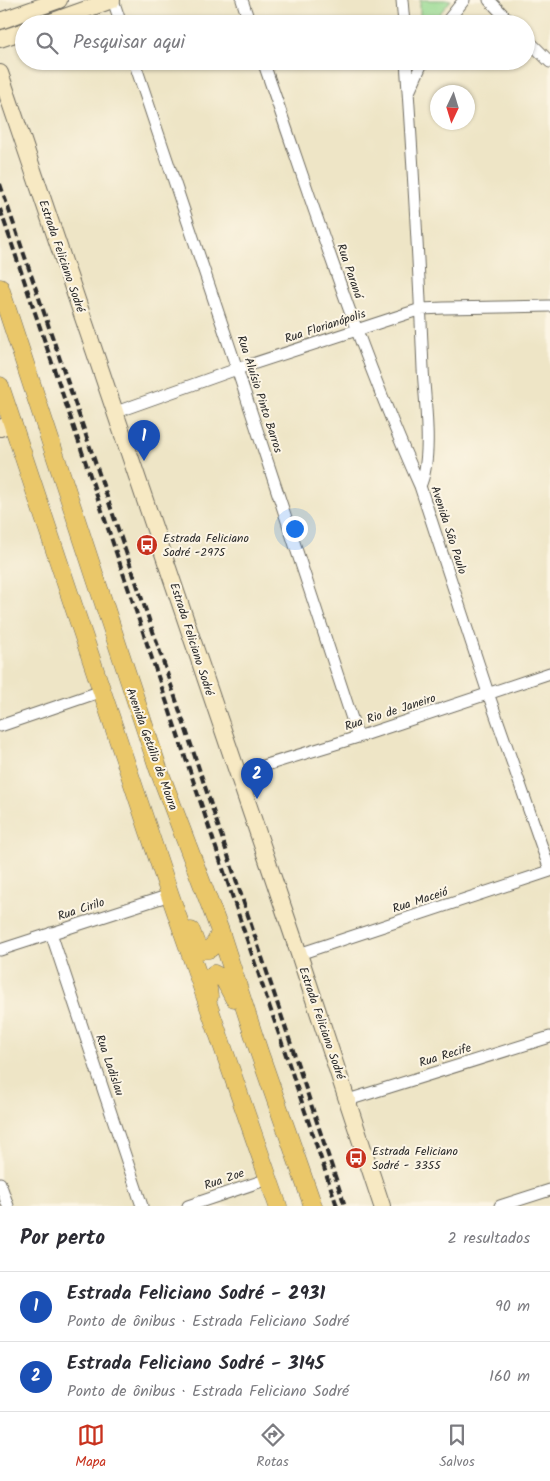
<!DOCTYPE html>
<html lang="pt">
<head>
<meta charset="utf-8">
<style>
  body { margin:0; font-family:Kalam,sans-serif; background:#f2f2f3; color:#2b2b33 }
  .compass { position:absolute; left:430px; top:85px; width:45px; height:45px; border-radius:50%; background:#fff; box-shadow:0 1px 4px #0004; rotate:184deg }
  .you { position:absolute; left:294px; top:528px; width:18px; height:18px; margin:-12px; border:4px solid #fff; border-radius:50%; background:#1a73e8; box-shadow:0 0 0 8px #1a73e833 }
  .badge { display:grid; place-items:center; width:32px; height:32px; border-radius:50%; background:#c8321e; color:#fff; font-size:16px; font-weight:700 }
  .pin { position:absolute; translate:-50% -41px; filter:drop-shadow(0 1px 2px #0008) }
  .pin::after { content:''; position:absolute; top:26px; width:18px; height:15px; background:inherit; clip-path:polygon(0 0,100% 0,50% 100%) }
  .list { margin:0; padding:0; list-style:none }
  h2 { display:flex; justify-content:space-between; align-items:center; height:65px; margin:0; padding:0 20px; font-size:21px }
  h2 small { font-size:16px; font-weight:400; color:#7c7c81 }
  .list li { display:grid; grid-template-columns:32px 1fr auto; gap:15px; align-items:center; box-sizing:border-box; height:70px; padding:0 20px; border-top:1px solid #e1e1e2 }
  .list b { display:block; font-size:19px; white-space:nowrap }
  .list p { margin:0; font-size:16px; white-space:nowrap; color:#7c7c81 }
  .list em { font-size:16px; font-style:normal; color:#7c7c81 }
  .icon { flex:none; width:28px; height:28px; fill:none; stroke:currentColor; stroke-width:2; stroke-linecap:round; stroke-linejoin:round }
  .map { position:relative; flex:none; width:550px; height:1206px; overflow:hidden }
  .search { position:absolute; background:#fff; box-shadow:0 1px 4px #0004; left:15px; right:15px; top:15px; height:55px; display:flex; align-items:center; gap:12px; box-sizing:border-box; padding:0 18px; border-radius:28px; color:#7c7c81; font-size:19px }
  .sheet { height:205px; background:#fff }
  nav { display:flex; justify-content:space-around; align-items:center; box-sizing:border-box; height:70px; border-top:1px solid #e1e1e2; background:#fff; font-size:14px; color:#7c7c81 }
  nav a { display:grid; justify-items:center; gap:2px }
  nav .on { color:#c8321e }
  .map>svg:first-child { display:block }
  .green { fill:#96d991; stroke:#60825e }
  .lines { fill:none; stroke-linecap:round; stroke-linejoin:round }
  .street-casing { stroke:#6f6c61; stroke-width:13 }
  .secondary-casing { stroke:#6f6c61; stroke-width:18 }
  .primary-casing { stroke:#6f6c61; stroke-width:19 }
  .street { stroke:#fff; stroke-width:11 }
  .secondary { stroke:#f7e9c3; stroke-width:16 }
  .primary { stroke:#eac769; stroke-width:18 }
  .rail { stroke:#2b2b2b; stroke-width:4; stroke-dasharray:8 4; stroke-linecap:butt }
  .labels { text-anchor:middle; stroke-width:4; stroke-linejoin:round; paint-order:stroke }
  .street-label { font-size:12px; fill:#2b2b2b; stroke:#fcf5e5 }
  .poi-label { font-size:12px; fill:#2b2b2b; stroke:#fcf5e5; text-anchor:start }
</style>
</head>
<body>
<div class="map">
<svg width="550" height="1206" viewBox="0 0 550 1206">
  <rect width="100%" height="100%" fill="#fcf5e5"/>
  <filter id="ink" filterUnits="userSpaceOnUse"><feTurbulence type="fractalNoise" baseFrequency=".02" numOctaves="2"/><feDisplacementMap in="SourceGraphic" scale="10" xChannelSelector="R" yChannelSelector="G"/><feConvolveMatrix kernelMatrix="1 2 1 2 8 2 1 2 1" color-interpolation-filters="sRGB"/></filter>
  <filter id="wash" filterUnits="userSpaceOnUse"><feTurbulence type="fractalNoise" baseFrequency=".0096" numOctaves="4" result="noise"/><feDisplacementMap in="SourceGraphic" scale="20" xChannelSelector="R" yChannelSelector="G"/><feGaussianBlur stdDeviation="1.12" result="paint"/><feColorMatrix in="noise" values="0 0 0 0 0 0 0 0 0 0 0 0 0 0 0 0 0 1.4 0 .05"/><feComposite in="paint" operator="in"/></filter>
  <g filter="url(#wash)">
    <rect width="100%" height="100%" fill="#eee5c6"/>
    <path class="green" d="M420,0H451L431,24H420Z"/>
  </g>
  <g filter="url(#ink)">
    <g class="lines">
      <g class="street-casing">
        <path id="street" d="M113,0L121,24
          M242,0L250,24
          M402,0L404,24
          M489,0L512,24
          M445,24L464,0
          M526,38L550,62
          M134,61L237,369L358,737
          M263,61C313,204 358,348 420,486
          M406,61C413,164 419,267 423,369C425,402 433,458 420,486L488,693L550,870
          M409,92L423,61
          M116,412L237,369L421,309L444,308L550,306
          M0,726L102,691
          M237,774L358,737L550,673
          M51,933L142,1206
          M0,950L170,895
          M299,954L550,871
          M348,1100L550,1037
          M0,1183L8,1206
          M188,1206L268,1179
          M500,1206L550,1190"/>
      </g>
      <g class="secondary-casing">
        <path id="secondary" d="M0,21L59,0
          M45,24L112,0
          M0,39L24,31
          M0,73L299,954L382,1206
          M0,428L13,423"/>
      </g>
      <g class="primary-casing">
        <path id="primary" d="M0,288L158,768L220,931L259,1052L313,1206
          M0,386L170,895L278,1206
          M191,931L197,947C210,955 217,943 220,931
          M209,997L207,981L214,974L224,979L234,998"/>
      </g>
      <use href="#street" class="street"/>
      <use href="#secondary" class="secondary"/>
      <use href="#primary" class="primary"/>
      <path class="rail" d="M0,184L158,646L345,1206
        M0,209L337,1206"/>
    </g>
  </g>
  <defs>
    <g id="bus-disc" transform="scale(1.125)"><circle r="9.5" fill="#c8321e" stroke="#fcf5e5"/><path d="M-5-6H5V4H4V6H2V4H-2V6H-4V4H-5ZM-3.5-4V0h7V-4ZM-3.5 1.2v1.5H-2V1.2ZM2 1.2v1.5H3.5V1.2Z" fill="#fff"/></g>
  </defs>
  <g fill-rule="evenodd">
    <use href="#bus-disc" x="147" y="545"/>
    <use href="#bus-disc" x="356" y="1158"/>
  </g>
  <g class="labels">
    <g class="street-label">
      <text transform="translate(62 256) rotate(71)" y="4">Estrada Feliciano Sodré</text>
      <text transform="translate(350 271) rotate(71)" y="4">Rua Paraná</text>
      <text transform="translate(325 326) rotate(-18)" y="4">Rua Florianópolis</text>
      <text transform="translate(260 394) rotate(72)" y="4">Rua Aluísio Pinto Barros</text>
      <text transform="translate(449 530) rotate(72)" y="4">Avenida São Paulo</text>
      <text transform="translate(192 639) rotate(72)" y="4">Estrada Feliciano Sodré</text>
      <text transform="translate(390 712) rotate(-18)" y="4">Rua Rio de Janeiro</text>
      <text transform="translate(152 749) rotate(70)" y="4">Avenida Getúlio de Moura</text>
      <text transform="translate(420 900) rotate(-18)" y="4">Rua Maceió</text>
      <text transform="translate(81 909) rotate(-18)" y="4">Rua Cirilo</text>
      <text transform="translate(322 1023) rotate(71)" y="4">Estrada Feliciano Sodré</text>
      <text transform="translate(445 1055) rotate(-17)" y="4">Rua Recife</text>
      <text transform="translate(110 1065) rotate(71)" y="4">Rua Ladislau</text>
      <text transform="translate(224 1179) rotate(-19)" y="4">Rua Zoe</text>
    </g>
    <g class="poi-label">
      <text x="163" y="542">Estrada Feliciano<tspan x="163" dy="14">Sodré -2975</tspan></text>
      <text x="372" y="1155">Estrada Feliciano<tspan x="372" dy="14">Sodré - 3355</tspan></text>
    </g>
  </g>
</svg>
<svg class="compass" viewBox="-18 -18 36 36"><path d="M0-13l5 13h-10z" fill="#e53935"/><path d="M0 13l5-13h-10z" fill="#7c7c81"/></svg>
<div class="you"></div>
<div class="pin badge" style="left:144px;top:461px;background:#1a4fb4">1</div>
<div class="pin badge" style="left:257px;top:799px;background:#1a4fb4">2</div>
<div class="search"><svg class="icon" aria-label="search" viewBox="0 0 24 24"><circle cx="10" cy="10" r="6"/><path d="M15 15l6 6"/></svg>Pesquisar aqui</div>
</div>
<section class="sheet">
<h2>Por perto<small>2 resultados</small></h2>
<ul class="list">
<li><span class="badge" style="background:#1a4fb4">1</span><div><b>Estrada Feliciano Sodré - 2931</b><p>Ponto de ônibus · Estrada Feliciano Sodré</p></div><em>90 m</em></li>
<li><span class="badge" style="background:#1a4fb4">2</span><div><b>Estrada Feliciano Sodré - 3145</b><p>Ponto de ônibus · Estrada Feliciano Sodré</p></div><em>160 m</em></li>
</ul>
</section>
<nav>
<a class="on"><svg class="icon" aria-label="map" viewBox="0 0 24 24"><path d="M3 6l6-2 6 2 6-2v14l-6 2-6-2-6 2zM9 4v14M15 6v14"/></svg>Mapa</a>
<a><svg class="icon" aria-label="directions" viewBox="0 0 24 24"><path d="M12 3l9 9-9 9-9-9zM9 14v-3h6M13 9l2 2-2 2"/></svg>Rotas</a>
<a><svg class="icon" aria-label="saved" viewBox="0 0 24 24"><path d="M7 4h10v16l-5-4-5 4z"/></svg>Salvos</a>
</nav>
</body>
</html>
